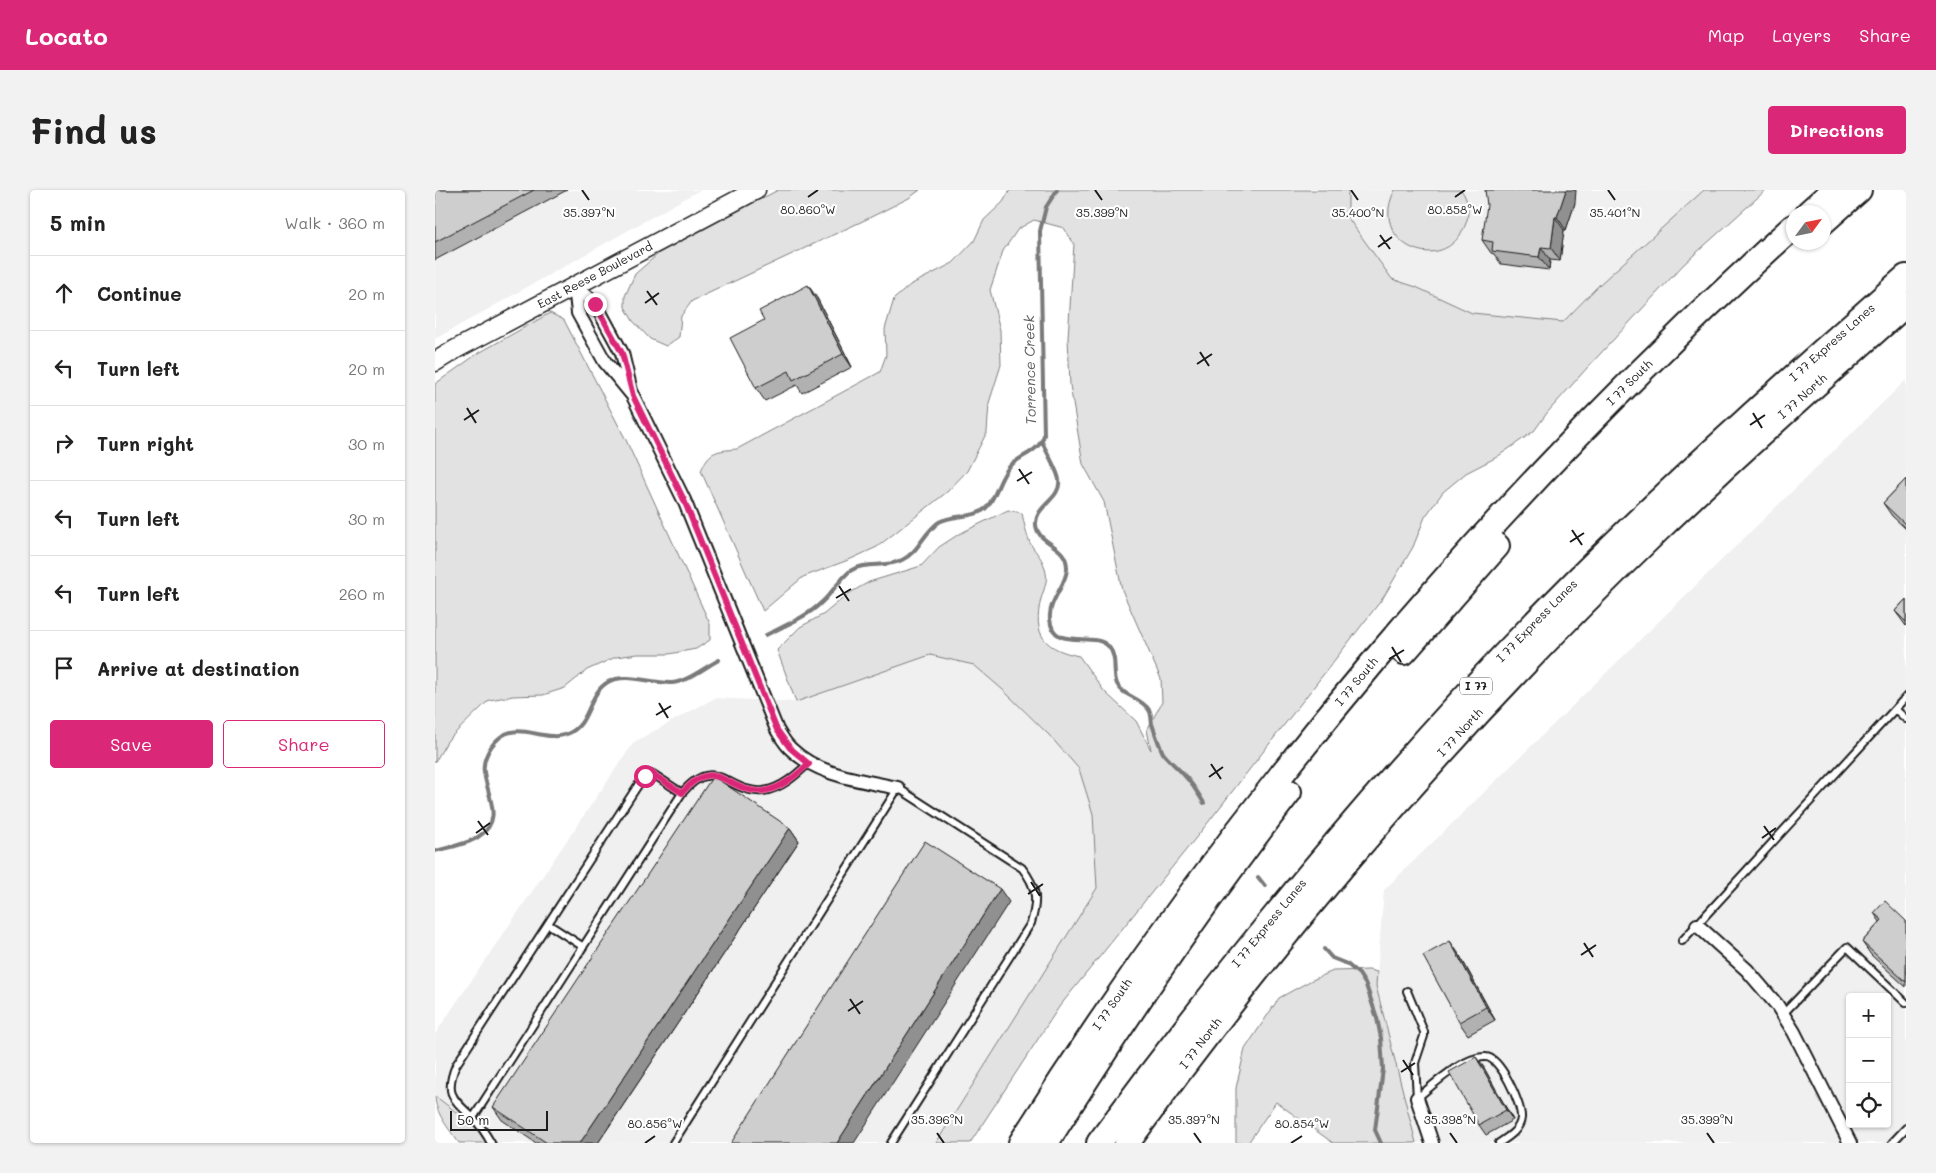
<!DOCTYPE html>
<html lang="en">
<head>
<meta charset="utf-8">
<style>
  body { margin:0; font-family:Mali,sans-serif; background:#f2f2f2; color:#222 }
  .controls { position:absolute; right:15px; bottom:15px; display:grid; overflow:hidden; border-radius:5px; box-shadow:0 1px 4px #0004 }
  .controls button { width:45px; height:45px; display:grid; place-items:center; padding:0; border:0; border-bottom:1px solid #e0e0e0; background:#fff; color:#222; font:25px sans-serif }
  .compass { position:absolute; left:1351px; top:15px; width:45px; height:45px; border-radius:50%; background:#fff; box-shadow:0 1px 4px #0004; rotate:57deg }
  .scale { position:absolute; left:15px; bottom:12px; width:98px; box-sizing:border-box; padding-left:5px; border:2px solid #1c1c1c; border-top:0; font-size:14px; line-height:18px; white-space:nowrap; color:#1c1c1c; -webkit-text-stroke:4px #fff; paint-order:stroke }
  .stop { position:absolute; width:15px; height:15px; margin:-11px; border:4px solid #db2777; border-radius:50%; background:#fff }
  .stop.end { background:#db2777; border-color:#fff; box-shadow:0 1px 5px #0008 }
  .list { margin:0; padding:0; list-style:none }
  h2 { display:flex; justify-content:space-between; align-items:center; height:65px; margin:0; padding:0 20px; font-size:21px }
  h2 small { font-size:16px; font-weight:400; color:#767676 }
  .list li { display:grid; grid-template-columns:32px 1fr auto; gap:15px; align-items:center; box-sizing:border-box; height:75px; padding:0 20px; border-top:1px solid #e0e0e0 }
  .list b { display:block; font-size:19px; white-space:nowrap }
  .list em { font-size:16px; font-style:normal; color:#767676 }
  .actions { display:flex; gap:10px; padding:15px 20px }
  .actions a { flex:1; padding:11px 0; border:1px solid #db2777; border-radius:5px; text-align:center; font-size:18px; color:#db2777 }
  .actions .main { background:#db2777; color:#fff }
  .icon { flex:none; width:28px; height:28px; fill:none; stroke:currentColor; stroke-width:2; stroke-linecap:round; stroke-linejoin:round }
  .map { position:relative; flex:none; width:1471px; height:953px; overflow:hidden; border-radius:5px }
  header { display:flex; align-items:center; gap:30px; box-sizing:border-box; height:70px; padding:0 25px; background:#db2777; color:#fff }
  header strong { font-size:24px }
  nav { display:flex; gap:28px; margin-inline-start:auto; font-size:18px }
  .intro { display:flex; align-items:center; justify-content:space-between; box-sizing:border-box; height:120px; padding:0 30px }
  h1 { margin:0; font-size:35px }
  .button { padding:12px 22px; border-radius:5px; background:#db2777; color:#fff; font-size:18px; font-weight:700 }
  main { display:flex; gap:30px; padding:0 30px }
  aside { flex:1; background:#fff; border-radius:5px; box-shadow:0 1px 4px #0004 }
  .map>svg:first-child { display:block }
  .built { fill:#f0f0f0; fill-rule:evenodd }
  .green { fill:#e2e2e2; stroke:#7f7f7f }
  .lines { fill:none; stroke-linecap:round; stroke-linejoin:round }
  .stream { stroke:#7a7a7a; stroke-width:4 }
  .lane-casing { stroke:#1c1c1c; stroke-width:10 }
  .street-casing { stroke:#1c1c1c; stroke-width:16 }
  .secondary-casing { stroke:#1c1c1c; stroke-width:21 }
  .highway-casing { stroke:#1c1c1c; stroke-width:28 }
  .lane { stroke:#fff; stroke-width:6 }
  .street { stroke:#fff; stroke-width:12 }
  .secondary { stroke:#fff; stroke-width:18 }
  .highway { stroke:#fff; stroke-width:24 }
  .wall { fill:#b1b1b1; stroke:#1c1c1c }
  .shaded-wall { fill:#909090; stroke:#1c1c1c }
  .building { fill:#cecece; stroke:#1c1c1c }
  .route { stroke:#db2777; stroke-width:6 }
  .ticks { fill:none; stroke:#1c1c1c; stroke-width:2 }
  .labels { text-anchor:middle; stroke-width:4.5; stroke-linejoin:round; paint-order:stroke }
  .shield { fill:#fff; stroke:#606060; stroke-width:1 }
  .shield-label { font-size:11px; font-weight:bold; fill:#1c1c1c }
  .street-label { font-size:12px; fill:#1c1c1c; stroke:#fff }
  .water-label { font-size:14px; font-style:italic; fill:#5a5a5a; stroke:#fff }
  .ticks-label { font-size:12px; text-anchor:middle; fill:#1c1c1c; stroke:#fff; stroke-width:4.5; stroke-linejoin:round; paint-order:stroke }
</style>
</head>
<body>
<header>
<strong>Locato</strong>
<nav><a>Map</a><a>Layers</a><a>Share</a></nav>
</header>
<div class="intro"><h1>Find us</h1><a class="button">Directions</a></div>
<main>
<aside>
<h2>5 min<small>Walk · 360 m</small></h2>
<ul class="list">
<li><svg class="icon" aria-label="ahead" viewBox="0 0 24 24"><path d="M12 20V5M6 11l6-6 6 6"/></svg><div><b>Continue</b></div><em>20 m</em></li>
<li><svg class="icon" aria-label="left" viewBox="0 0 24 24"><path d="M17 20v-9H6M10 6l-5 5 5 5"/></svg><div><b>Turn left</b></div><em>20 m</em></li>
<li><svg class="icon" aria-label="right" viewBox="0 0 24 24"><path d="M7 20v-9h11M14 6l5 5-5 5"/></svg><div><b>Turn right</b></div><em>30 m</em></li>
<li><svg class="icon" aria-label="left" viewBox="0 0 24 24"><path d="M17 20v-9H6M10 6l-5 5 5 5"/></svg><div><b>Turn left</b></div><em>30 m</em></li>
<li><svg class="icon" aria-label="left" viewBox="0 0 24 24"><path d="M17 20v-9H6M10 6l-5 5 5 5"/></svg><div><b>Turn left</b></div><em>260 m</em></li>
<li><svg class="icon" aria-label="arrive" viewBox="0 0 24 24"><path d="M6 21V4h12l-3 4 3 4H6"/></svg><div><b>Arrive at destination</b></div></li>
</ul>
<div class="actions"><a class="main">Save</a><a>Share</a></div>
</aside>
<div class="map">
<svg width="1471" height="953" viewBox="0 0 1471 953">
  <rect width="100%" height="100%" fill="#fff"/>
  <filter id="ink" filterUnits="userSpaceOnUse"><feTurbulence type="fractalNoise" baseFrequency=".02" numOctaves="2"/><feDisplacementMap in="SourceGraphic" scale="10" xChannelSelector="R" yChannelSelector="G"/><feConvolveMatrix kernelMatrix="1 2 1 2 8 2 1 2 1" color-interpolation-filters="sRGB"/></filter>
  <g filter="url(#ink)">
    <path class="built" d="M0,0H265L0,149Z
      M913,0H1269L1165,94L1128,132L1037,123L981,97L957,89L913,28Z
      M1471,190V953H981L941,796L949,700ZM1415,807H1452V934H1415Z
      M495,465L539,475L568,500L614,545L644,578L658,624L662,698L501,953H62L0,906V844L199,552L280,508L361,512Z"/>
    <path class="green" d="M343,0H485L474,8L432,29L257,111L246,126L244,147L231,156L215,149L198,131L190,117V106L200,84L224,63Z
      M575,0H913V28L957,89L981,97L1037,123L1128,132L1165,94L1269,0H1331L1249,74L1152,178L1112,223L1099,241L1062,267L1031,283L1008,302L990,327L978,357L948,408L768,639L624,817L535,953H501L662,698L658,624L644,579L614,545L568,500L539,475L495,465L361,512L342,460L365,437L389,424L413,404L434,392L486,376L504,357L524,344L573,320L587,323C589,333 591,343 595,353C602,365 608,367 611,383C613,391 608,402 606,409C597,446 610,459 644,466L669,501L701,531L716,560L712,540L727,512L726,489L687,400L669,312L648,274L635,195L633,148L639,54L629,38L599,30L583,39L568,61L555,100L565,140L566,175L554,213L552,242L532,281L512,302L442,357L416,369L368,387L328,421L266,281C274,260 282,261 302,259L445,182L451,165L450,139L459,109L475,95L518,73L539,51L549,30L568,12Z
      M960,0H1026C1033,8 1035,23 1031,33C1011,90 931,54 960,0Z
      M115,123L129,130L191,250L275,434V450L261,459L234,464H203L181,467L152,480L130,498L108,505L78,506L54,510L13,550L0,572V194L42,164Z
      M934,780L942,782L941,796L981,953H898L841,912L813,953H801V898L810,859L844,808L875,791L898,781Z
      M0,906L62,953H24C14,939 0,923 0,906Z"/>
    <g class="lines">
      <path class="stream" d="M607,252C611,261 623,281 624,290C627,309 599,316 601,335C603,355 633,354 632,379C631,396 613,411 615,429C618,463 659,439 674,457C683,468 677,482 682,494C687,506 707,508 714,520C717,524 716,530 717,534C720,543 724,555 728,563C734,571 743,578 749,585C757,593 763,603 769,613
        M331,445C349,436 372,427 387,412C397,403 404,390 415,381C430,371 452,378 467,370C483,363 489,342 504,332C518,324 539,329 551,318C562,307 564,286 576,275C587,265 605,261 609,245L605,41L611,17L622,0
        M0,661C12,658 33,654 43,647C70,630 52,606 49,582C47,570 55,556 63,549C83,530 110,553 132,544C156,535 152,504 173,492C191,482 217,494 237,493C252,492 270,477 284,470
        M823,687L830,696
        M889,759L897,768L912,774L924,784L931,795L942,828L946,848L948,879L940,940L946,953"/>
      <g class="lane-casing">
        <path id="lane" d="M1460,519L1471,529
          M113,734L147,756
          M1247,751L1471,507
          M972,801L989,842V846L980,873L982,908
          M1348,824L1412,757L1471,813
          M982,908C998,895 1030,865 1051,867C1065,867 1087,914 1086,928C1085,940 1073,947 1064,953
          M38,928L247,603
          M56,953C51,944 45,935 38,928C18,909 9,904 21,875L207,589L218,584L247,603C281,563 293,604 328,601C346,599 361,585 374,573
          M238,953L463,598L587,678C602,697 603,710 596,733L456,953
          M1457,953L1471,938"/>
      </g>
      <g class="street-casing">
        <path id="street" d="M140,96L143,123L170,172L198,206L249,310L342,540C346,546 350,554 356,559C384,586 426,590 463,598
          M140,96L160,113L187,163L196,201
          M1262,735L1312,780L1342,815L1359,842L1415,953
          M982,908L997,953"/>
      </g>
      <g class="secondary-casing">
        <g id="secondary">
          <path id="s1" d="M0,172L21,159L321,0"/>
        </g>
      </g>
      <g class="highway-casing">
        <g id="highway">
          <path d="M1374,22L1399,0"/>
          <path d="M1388,32L1424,0"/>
          <path d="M969,462L1062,356"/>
          <path id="s2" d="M586,953C800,614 1062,305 1358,37"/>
          <path d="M611,953C687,832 766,715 854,602"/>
          <path id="s3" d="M664,953C810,755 968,564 1142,390C1248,285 1359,186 1471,87"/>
          <path id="s4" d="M692,953C850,733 1028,527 1224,339C1304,262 1388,188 1471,114"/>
        </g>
      </g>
      <use href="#lane" class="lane"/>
      <use href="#street" class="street"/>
      <use href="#secondary" class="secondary"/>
      <use href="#highway" class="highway"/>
    </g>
    <path class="wall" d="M0,0H132L0,70Z
      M1140,13L1131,40H1129L1125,71L1115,70L1114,80L1066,74L1059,64L1056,63L1047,50Z
      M382,108L417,177L367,203L362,195L330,211L321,198Z
      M1471,289V339L1457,326L1448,313Z
      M1471,409V436L1460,421Z
      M355,638L364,651L163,953H101L67,930L58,917Z
      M1439,723L1471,731V797L1436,765L1427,752L1445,732Z
      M1024,764L1060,830L1033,845L1024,832Z
      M1048,876L1078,930L1051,945L1044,935Z"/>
    <path class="shaded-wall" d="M1131,0H1141L1140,13L1131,40L1122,27Z
      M1120,27L1129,40L1125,71L1116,58Z
      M1106,57L1115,70L1114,80L1104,67Z
      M373,95L382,108L417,177L408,164Z
      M355,638L364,651L163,953H145Z
      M565,699L574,712L419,953H402Z
      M1015,751L1024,764L1060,830L1051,817Z
      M1041,867L1048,876L1078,930L1071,920Z"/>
    <path class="building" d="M0,0H99L0,52Z
      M1050,0H1131L1122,27H1120L1116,58L1106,57L1104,67L1057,61L1058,52L1047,50L1052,15Z
      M373,95L408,164L358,190L354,181L321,198L295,148L329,130L324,121Z
      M1471,289V335L1448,313Z
      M1471,409V432L1460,421Z
      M278,586L355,638L145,953H112L58,917Z
      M490,651L565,699L402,953H296Z
      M1450,711L1471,731V792L1427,752L1447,730L1439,723Z
      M1015,751L1051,817L1024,832L988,766Z
      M1041,867L1071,920L1044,935L1014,882Z"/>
  </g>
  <g class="lines" filter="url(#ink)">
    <path class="route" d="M160,114L187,163L198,206L249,310L342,540L355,558L374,574C361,585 346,599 328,601C293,604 281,563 247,603L218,584L210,586"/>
  </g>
  <path class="ticks" d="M147,0L154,10M660,0L667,10M916,0L923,10M1173,0L1180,10M373,7L383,0M1020,7L1030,0M945,45L955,59M943,57L957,47M212,101L222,115M210,113L224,103M765,162L774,176M762,174L777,164M32,218L41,233M1318,223L1327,238M29,230L44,220M1315,235L1330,225M584,279L594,294M582,291L597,282M1137,340L1147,355M1135,352L1149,343M404,396L414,411M401,408L416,399M957,457L966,472M954,469L969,460M224,513L233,528M221,525L236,516M776,574L786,589M774,587L788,577M43,631L53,645M1329,636L1339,650M41,643L55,633M1327,648L1341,638M596,692L605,706M593,704L608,694M1149,753L1158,767M1146,765L1161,755M415,809L425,824M413,821L428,811M968,870L978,885M966,882L980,873M502,943L509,953M759,943L766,953M1015,943L1022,953M1272,943L1279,953M210,953L220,946M856,953L867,946"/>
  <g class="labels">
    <rect class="shield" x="1025" y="487.5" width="32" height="17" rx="4"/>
    <g class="shield-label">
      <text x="1041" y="500">I 77</text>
    </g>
    <g class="street-label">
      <text dy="4" stroke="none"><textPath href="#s1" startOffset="182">East Reese Boulevard</textPath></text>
      <text dy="4" stroke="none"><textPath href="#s3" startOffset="1088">I 77 Express Lanes</textPath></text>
      <text dy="4" stroke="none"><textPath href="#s2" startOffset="976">I 77 South</textPath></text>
      <text dy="4" stroke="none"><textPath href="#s4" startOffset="1009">I 77 North</textPath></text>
      <text dy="4" stroke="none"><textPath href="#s3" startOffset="682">I 77 Express Lanes</textPath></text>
      <text dy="4" stroke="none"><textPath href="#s2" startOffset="571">I 77 South</textPath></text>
      <text dy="4" stroke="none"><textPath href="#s4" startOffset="529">I 77 North</textPath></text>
      <text dy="4" stroke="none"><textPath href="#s3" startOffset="278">I 77 Express Lanes</textPath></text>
      <text dy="4" stroke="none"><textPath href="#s2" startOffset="166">I 77 South</textPath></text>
      <text dy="4" stroke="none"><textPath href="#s4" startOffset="124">I 77 North</textPath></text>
    </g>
    <g class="water-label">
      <text transform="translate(595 180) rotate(-91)" y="5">Torrence Creek</text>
    </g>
  </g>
  <g class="ticks-label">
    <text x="373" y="24">80.860°W</text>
    <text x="1020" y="24">80.858°W</text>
    <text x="1180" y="27">35.401°N</text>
    <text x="154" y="27">35.397°N</text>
    <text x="667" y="27">35.399°N</text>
    <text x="923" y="27">35.400°N</text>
    <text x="502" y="934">35.396°N</text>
    <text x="759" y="934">35.397°N</text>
    <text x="1015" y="934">35.398°N</text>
    <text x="1272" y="934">35.399°N</text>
    <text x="220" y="938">80.856°W</text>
    <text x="867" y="938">80.854°W</text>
  </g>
</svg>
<div class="controls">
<button>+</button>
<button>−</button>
<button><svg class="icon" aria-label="locate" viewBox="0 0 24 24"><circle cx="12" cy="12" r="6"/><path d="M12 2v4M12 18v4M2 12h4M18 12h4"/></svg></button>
</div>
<svg class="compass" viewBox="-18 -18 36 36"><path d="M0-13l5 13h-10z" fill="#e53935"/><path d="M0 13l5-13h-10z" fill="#767676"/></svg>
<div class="scale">50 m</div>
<div class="stop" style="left:210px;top:586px"></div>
<div class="stop end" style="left:160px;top:114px"></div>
</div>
</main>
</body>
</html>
